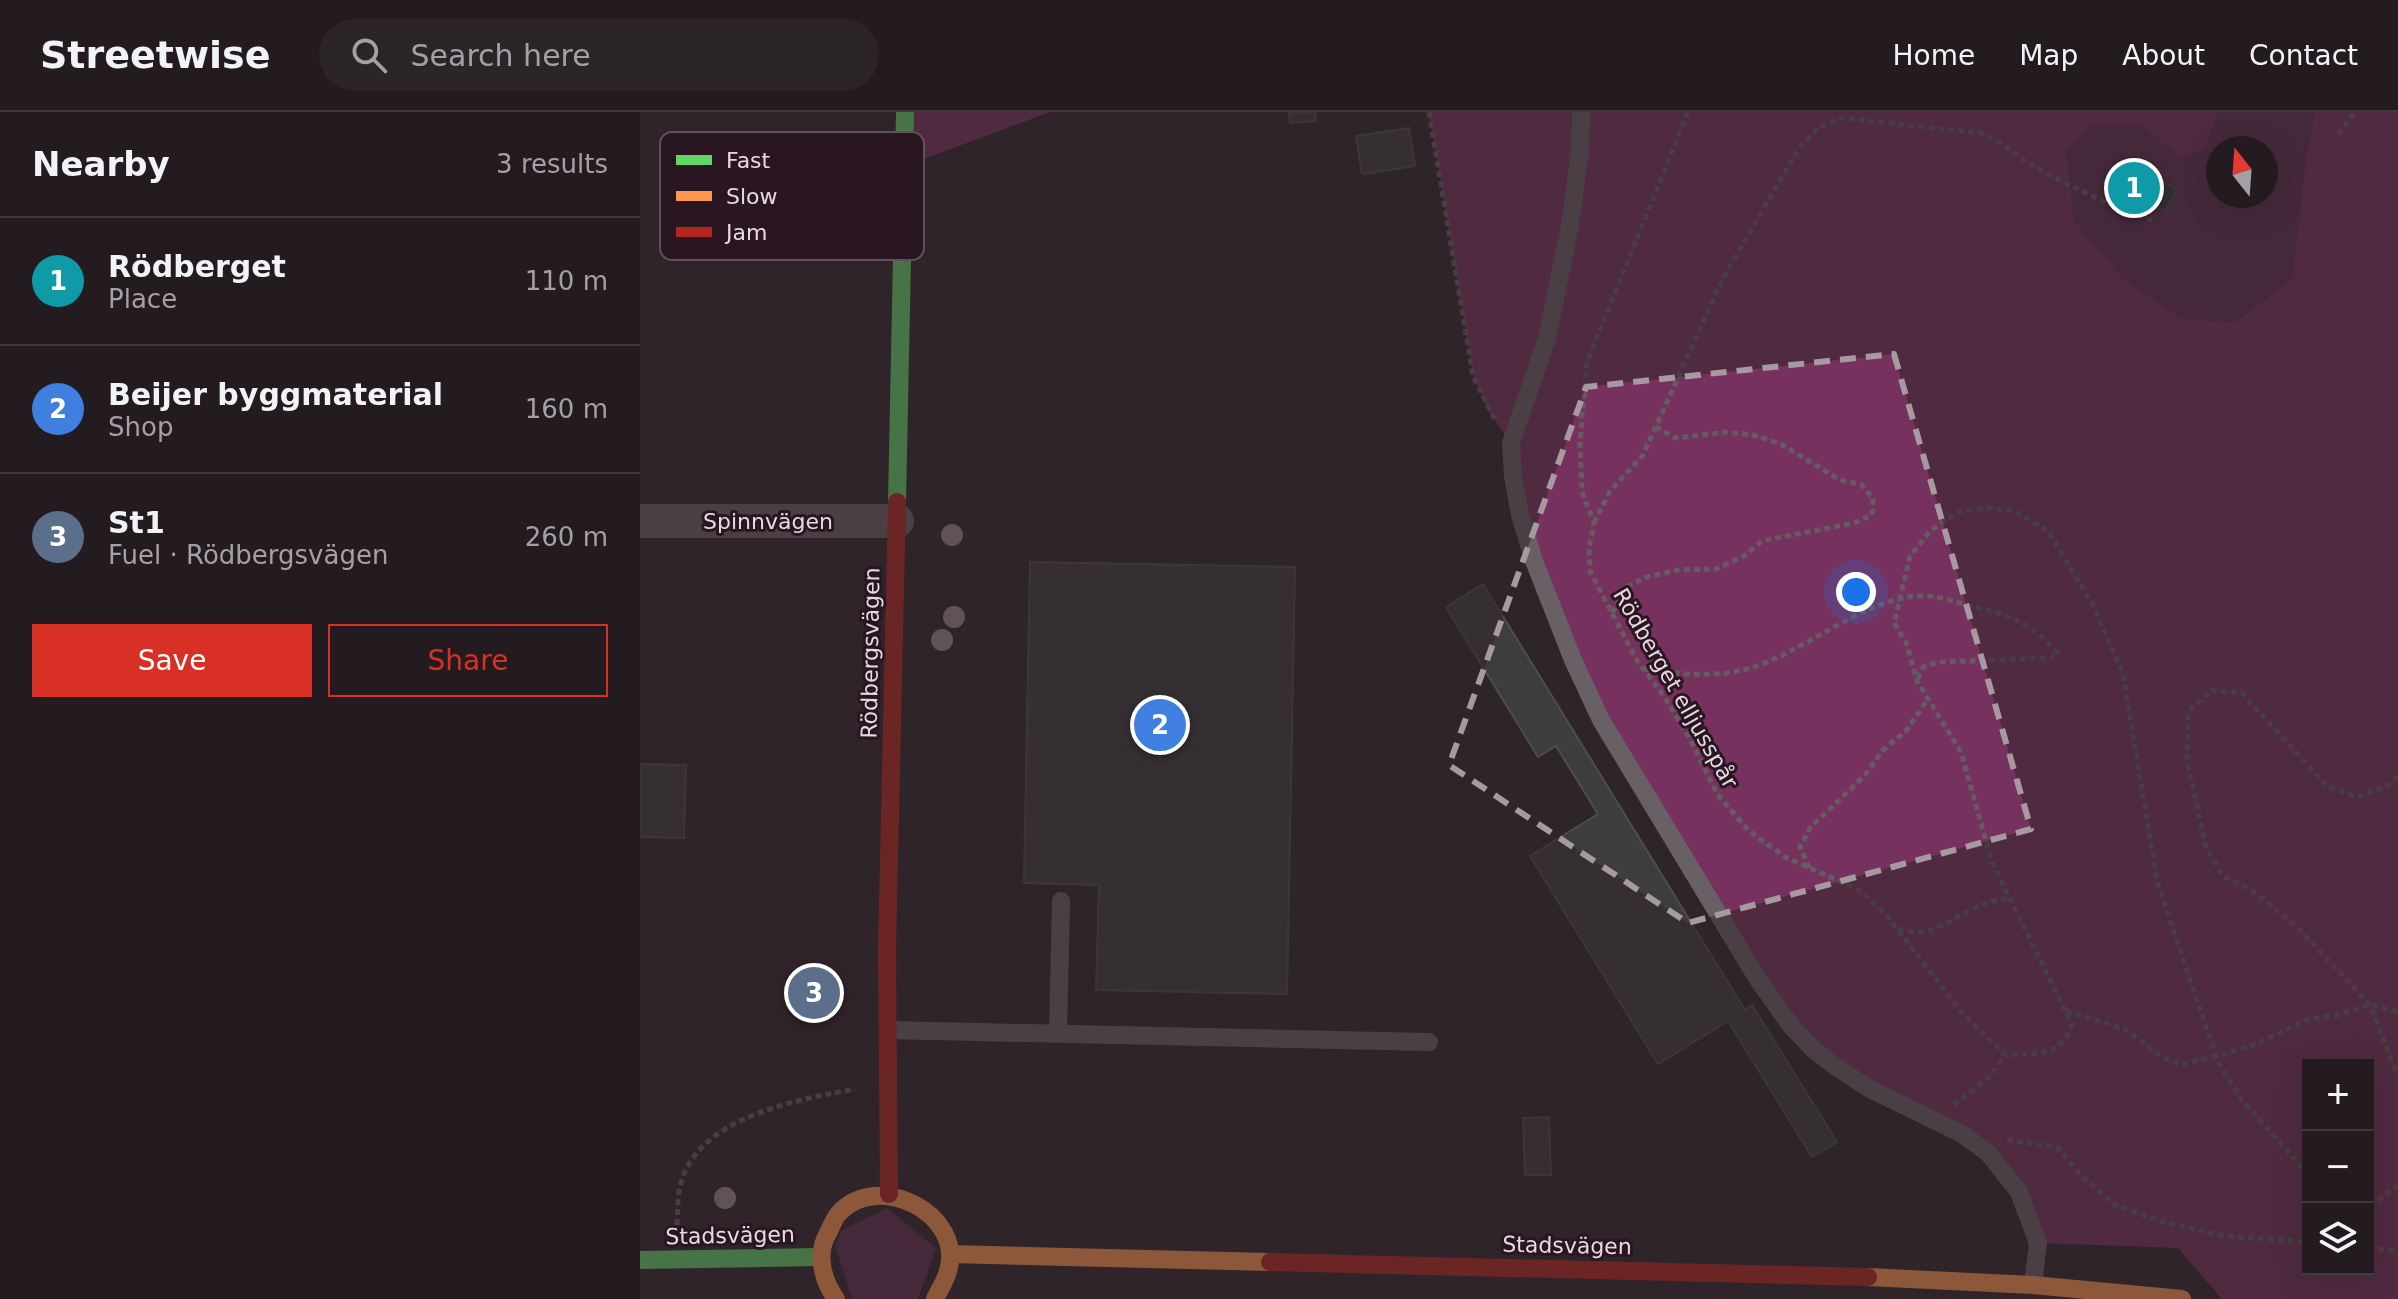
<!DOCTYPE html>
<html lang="en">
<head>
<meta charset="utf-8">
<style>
  body { margin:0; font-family:"DejaVu Sans",sans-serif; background:#2b2429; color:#f1f3f6 }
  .controls { position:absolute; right:24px; bottom:24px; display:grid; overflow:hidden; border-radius:0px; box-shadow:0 8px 32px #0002 }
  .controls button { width:72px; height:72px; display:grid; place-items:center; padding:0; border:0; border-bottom:2px solid #40393e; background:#231b20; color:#f1f3f6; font:40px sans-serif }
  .compass { position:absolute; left:1566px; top:24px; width:72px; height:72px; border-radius:50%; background:#231b20; box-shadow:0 8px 32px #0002; rotate:343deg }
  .you { position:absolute; left:1216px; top:480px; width:28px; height:28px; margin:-20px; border:6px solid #fff; border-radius:50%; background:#1a73e8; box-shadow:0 0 0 12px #1a73e833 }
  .badge { display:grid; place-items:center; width:52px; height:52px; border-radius:50%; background:#d93025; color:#fff; font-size:26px; font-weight:700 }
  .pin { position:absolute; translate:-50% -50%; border:4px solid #fff; box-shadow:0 2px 8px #0006 }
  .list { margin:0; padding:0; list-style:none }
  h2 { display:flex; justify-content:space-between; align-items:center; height:104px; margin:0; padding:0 32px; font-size:34px }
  h2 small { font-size:26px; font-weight:400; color:#a3a1a5 }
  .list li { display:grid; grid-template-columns:52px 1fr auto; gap:24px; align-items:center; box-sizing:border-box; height:128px; padding:0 32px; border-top:2px solid #40393e }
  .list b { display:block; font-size:30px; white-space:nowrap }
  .list p { margin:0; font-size:26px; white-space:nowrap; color:#a3a1a5 }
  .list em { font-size:26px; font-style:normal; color:#a3a1a5 }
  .actions { display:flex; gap:16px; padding:24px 32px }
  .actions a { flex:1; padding:18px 0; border:2px solid #d93025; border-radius:0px; text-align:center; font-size:28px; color:#d93025 }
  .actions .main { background:#d93025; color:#fff }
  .icon { flex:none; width:44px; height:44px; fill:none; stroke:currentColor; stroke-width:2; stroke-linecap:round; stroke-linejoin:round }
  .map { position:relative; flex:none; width:1758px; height:1187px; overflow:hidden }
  header { display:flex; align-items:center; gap:48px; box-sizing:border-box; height:112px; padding:0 40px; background:#231b20; border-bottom:2px solid #40393e }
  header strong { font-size:38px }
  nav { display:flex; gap:44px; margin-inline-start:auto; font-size:28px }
  .search { width:560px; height:72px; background:#2b2429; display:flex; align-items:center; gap:20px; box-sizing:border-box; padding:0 28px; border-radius:44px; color:#a3a1a5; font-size:30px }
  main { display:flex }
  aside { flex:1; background:#231b20 }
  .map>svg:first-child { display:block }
  .green { fill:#60304e; fill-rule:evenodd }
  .forest { fill:#76315e; fill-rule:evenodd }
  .building { fill:#3d3d3f; stroke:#4d4d50; stroke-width:2 }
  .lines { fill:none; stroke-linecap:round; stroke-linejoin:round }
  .path { stroke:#655c61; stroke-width:5; stroke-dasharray:6 4; stroke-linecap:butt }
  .lane { stroke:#696065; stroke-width:18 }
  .street { stroke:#696065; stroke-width:34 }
  .fast { stroke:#63d668; stroke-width:18 }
  .slow { stroke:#ff974d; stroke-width:18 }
  .jam { stroke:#b3261e; stroke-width:18 }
  .tree { fill:#9b8993 }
  .marked { fill:none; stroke:#a69aa0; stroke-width:6; stroke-dasharray:16 10; stroke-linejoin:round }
  .labels { text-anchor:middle; stroke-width:6; stroke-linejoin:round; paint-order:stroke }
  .street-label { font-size:22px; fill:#e6d9e0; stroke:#291621 }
  .key { fill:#291621; stroke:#62505a; stroke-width:2 }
  .key-label { font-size:22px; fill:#e6d9e0 }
</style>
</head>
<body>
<header>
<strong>Streetwise</strong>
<div class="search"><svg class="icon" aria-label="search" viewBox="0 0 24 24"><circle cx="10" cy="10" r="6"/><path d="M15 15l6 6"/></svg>Search here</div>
<nav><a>Home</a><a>Map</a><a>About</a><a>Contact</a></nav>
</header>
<main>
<aside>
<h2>Nearby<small>3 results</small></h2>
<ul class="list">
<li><span class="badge" style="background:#0f9aa8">1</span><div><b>Rödberget</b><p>Place</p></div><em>110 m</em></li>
<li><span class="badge" style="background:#3f7fe0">2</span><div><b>Beijer byggmaterial</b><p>Shop</p></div><em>160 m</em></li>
<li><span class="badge" style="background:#5c6f8a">3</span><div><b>St1</b><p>Fuel · Rödbergsvägen</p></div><em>260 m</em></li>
</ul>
<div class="actions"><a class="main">Save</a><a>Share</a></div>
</aside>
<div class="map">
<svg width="1758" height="1187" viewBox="0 0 1758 1187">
  <rect width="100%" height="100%" fill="#2f242a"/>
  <path class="green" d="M1578,0H1675L1665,51L1652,167L1595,210L1542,207L1484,168L1434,109L1427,39L1448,14L1500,12L1565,36ZM1578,36H1626V84H1578Z
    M247,1096L296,1136L278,1187H212L195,1133L202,1118Z"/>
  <path class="forest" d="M265,0H410L265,54Z
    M789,0H1578L1565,36L1541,45L1500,12L1448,14L1427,39L1434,109L1484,168L1542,207L1595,210L1652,167L1665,51L1675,0H1758V1187H1582L1538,1136L1398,1131L1348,1041L1174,938L961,608L894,449L871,331L849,300L833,264ZM1668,953H1728V1157H1668Z"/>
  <path class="building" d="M649,0H675L676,9L650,11Z
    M769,16L775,54L722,62L716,24Z
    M1526,71L1537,78L1525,100L1514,94Z
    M390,450L655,455L647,882L456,878L459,773L384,771Z
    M843,472L1105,898L1112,893L1197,1030L1172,1045L1088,909L1018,952L890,744L958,702L916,634L898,645L806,495Z
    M0,652L46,653L44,726L0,725Z
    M909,1005L911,1063H885L883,1006Z"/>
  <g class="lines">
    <path class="path" d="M789,0L833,264L856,310
      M1048,0L947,250L940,329L942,380L954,411L949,436L950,459L996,547L1025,586L1050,627L1077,682L1109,719L1145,745L1217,777L1244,800L1322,901L1366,943C1396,941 1421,946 1432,913L1352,750L1321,640L1277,569L1266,530L1254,511L1270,444L1291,418L1319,400L1345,396L1373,398L1408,419L1453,493L1483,562L1517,769L1578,950L1601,987L1668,1062
      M1698,22L1715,0
      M954,411L970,379L1003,343L1082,168L1159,36L1179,15L1201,6L1340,21C1364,30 1373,42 1393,54C1432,76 1472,93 1514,109
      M972,501L988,474L1007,465L1038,458L1076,457L1104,444L1122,429L1214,411L1232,403L1233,387L1222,373L1200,368L1141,332L1113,323L1086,320L1035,326L1016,315
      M1004,557C1039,562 1073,566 1107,557C1161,543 1232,480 1287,484C1303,485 1319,491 1335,495C1371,503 1393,513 1418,541L1411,546L1299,550L1283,555L1277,568
      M1758,664L1749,673L1717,685L1687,674L1602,581L1571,578L1548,600L1547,649L1566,735L1583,764L1613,779L1658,816L1730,893L1758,964
      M1169,756L1160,735L1170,716L1225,663L1243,638L1266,619L1287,588
      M1258,817C1264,818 1272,820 1278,820C1310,818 1333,787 1370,787
      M1426,899L1485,917L1522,945L1542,953L1612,934L1669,907L1697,903L1730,893L1758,900
      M1314,993L1348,966L1366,943
      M1367,1028L1417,1035L1440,1062L1475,1093L1520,1109L1584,1124L1668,1130
      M1728,1090L1738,1088L1758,1074
      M37,1113C38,1100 37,1083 41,1070C61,1004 157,988 215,977
      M1728,1136L1758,1139"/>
    <path class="lane" d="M941,0L940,40L929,119L907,226L871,331L873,364L880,403L894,449L933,548L961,608L1117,866L1151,914L1174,938L1196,955L1230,977L1322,1022L1348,1041L1379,1080L1398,1131L1393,1173
      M248,918L789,930
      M418,921L421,789"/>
    <path class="street" d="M0,409H257"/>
    <path class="fast" d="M257,390L265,0
      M0,1148L181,1145"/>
    <path class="slow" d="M310,1142L630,1150
      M1228,1165L1393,1173L1542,1187
      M196,1187C183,1169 176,1143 187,1123C191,1116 194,1106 199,1101C238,1058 325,1102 308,1159C306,1168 299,1178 295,1187"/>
    <path class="jam" d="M249,1082L247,836L257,390
      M630,1150L1228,1165"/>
  </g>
  <g class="tree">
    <circle cx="312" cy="423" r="11"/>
    <circle cx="314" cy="505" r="11"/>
    <circle cx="302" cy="528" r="11"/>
    <circle cx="85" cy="1086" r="11"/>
  </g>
  <path d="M0 0H1758V1187H0ZM1254,242L1391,717L1048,811L809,653L946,275Z" fill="#2f242a" fill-opacity=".55" fill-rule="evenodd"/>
  <path class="marked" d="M1254,242L1391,717L1048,811L809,653L946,275Z"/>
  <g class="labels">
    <g class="street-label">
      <text x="128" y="417">Spinnvägen</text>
      <text transform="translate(230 541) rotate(-89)" y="8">Rödbergsvägen</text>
      <text transform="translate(1036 576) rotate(60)" y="8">Rödberget elljusspår</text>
      <text transform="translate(90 1123) rotate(-1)" y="8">Stadsvägen</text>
      <text transform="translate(927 1133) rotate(1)" y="8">Stadsvägen</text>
    </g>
  </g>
  <rect x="20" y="20" width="264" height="128" rx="12" class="key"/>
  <rect x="36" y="43" width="36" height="10" fill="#63d668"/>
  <rect x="36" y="79" width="36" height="10" fill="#ff974d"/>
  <rect x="36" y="115" width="36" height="10" fill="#b3261e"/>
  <g class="key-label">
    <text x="86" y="56">Fast</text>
    <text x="86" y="92">Slow</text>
    <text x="86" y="128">Jam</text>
  </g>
</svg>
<div class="controls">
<button>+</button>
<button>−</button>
<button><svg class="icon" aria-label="layers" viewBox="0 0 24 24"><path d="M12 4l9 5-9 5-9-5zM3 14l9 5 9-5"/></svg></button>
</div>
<svg class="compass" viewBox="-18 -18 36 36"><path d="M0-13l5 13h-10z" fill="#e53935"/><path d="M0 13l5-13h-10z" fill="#a3a1a5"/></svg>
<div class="you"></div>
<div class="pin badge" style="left:1494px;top:76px;background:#0f9aa8">1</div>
<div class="pin badge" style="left:520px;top:613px;background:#3f7fe0">2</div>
<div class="pin badge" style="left:174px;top:881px;background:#5c6f8a">3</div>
</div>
</main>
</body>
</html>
